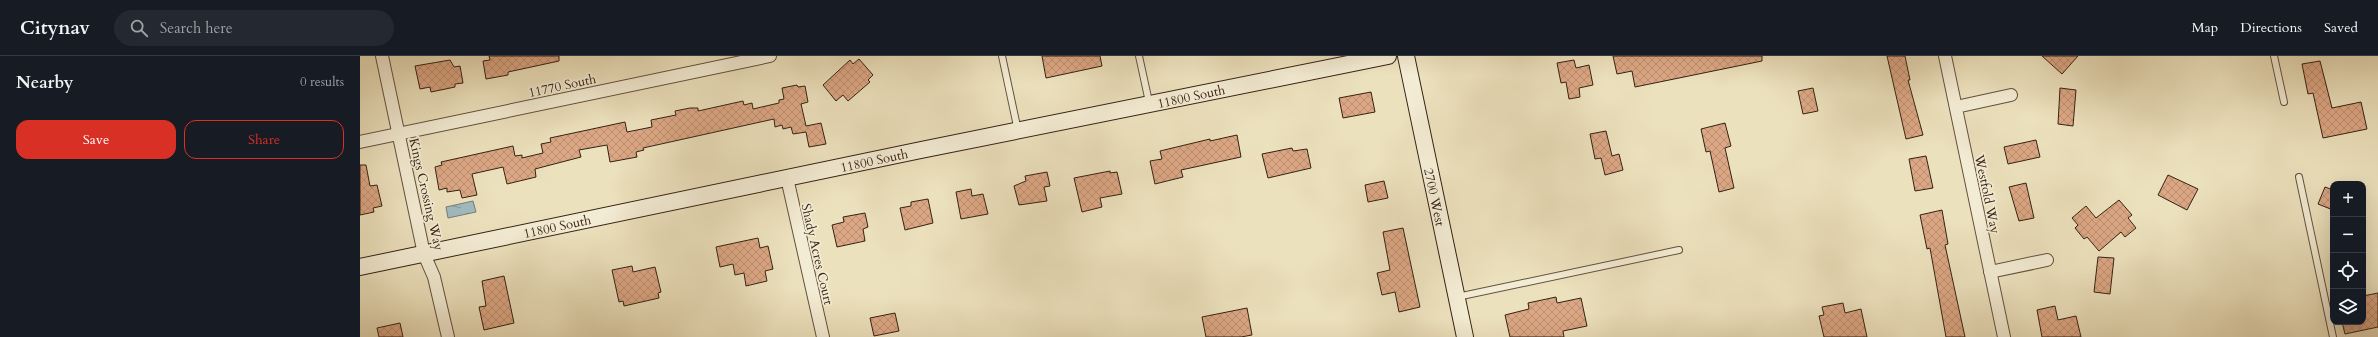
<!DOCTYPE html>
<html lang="en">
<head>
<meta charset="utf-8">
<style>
  body { margin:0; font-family:Cardo,serif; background:#242831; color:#f1f3f6 }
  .controls { position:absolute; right:12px; bottom:12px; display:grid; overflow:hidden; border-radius:8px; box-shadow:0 4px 16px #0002 }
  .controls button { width:36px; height:36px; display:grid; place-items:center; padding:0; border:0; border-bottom:1px solid #363941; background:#171b24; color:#f1f3f6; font:20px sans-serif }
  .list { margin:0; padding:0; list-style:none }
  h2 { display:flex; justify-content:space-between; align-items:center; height:52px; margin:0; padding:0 16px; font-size:17px }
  h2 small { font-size:13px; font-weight:400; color:#9ea1a6 }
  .actions { display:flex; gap:8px; padding:12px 16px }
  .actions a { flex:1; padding:9px 0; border:1px solid #d93025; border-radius:12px; text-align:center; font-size:14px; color:#d93025 }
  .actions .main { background:#d93025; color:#fff }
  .icon { flex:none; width:22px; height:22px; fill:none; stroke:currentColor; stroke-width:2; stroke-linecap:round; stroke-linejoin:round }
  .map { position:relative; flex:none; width:2018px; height:281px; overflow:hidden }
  header { display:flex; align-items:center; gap:24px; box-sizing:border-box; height:56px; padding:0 20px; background:#171b24; border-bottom:1px solid #363941 }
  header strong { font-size:19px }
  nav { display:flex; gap:22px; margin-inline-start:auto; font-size:14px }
  .search { width:280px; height:36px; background:#242831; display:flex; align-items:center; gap:10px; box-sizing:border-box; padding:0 14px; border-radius:22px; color:#9ea1a6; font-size:15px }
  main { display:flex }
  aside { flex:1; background:#171b24 }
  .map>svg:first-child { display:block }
  .water { fill:url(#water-ripples); stroke:#757d7a }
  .building { fill:url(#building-cross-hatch); stroke:#352114 }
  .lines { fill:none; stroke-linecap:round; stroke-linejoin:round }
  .service-casing { stroke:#63513e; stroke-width:8 }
  .minor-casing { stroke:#63513e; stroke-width:14 }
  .secondary-casing { stroke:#352114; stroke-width:18 }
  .service { stroke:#f3ecd4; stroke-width:6 }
  .minor { stroke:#f3ecd4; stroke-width:12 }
  .secondary { stroke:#f3ecd4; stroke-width:16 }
  .labels { text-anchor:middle; stroke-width:3.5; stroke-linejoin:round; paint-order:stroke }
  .street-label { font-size:13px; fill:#352114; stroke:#f3ecd4 }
</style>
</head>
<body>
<header>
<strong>Citynav</strong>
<div class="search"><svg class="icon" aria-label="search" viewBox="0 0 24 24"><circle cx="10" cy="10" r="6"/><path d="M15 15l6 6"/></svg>Search here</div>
<nav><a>Map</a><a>Directions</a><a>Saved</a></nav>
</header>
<main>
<aside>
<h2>Nearby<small>0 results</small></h2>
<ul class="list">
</ul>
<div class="actions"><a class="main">Save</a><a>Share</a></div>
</aside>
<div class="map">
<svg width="2018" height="281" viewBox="0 0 2018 281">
  <defs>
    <pattern id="water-ripples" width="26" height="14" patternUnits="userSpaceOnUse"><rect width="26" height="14" fill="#a0babe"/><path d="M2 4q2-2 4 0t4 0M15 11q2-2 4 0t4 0" fill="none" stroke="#839799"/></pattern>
    <pattern id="building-cross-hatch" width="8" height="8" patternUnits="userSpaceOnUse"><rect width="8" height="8" fill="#dca784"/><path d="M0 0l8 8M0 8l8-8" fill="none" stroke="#bd8f71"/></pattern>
  </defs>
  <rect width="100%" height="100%" fill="#ece1bd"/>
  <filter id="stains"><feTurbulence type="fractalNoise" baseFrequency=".005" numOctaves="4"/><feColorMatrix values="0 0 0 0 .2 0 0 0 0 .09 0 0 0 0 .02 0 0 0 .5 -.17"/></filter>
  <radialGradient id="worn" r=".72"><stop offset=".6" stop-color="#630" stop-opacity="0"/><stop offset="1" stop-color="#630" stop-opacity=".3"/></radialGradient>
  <path class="water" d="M113,145L116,156L88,162L86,151Z"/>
  <path class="building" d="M129,0H199V5L148,16V19L126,23L123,5L130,4Z
    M682,0H740L742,10L686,22Z
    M1253,0H1402V5L1275,31L1272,15L1257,18Z
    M1527,0H1545L1550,24H1548L1563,79L1546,83Z
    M1682,0H1718L1702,18Z
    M499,3L513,19L508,24L510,26L488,45L483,39L476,45L463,29L490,4L493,8Z
    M90,4L94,11L100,10L103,27L95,28V31L71,36L70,31L60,33L55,10Z
    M1214,4L1216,12L1229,9L1233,29L1219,32L1220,41L1209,43L1206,26L1201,27L1197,7Z
    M1960,5L1972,52L2001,46L2007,73L1963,82L1953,37L1948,38L1942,8Z
    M437,29L438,31L445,30L448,46L441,48L446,70L461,67L466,88L449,91L446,76L433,78L431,71L423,73L422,69L415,71L414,63L283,92L284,94L276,96L277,101L250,106L247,89L219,94L221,101L175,113L176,121L147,128L143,111L112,118L117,139L102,142L100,134L87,136V132L79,134L75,111L82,109L81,106L153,90L155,100L162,99V102L183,97L181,88L191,86L190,82L265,66L267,76L292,71L291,64L316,59L315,55L330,52H338V55L383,45L384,49L392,47L393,53L419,47V44L424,43L422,32Z
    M1453,32L1458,55L1443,58L1438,35Z
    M1700,32L1716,34L1713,70L1698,68Z
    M1011,36L1015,56L983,62L979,42Z
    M1365,67L1371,90L1365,92L1374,132L1359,136L1350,95L1346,96L1341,73Z
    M1246,75L1252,100L1259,98L1263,114L1245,119L1241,102L1235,103L1230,78Z
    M877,79L881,101L821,114L823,121L795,128L790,105L802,103L800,95L850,83V85Z
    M1676,84L1680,101L1648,108L1644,91Z
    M932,92L933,95L947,93L951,112L908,122L902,98Z
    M1566,100L1573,132L1555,135L1549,103Z
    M0,109H6L10,130L17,129L22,150L13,152L14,156L0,159Z
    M750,115V117L757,116L762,138L740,142L742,151L722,156L714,122Z
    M687,116L690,130L684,131L687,145L659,149L654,130L666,125L665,120Z
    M1808,119L1838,133L1827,154L1798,139Z
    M1024,125L1028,142L1008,146L1005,129Z
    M1666,127L1674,162L1659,165L1649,131Z
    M1965,131L1973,134V154L1958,148Z
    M611,133L612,140L623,138L628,158L601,163L596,136Z
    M568,143L573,167L545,174L540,152L551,150V146Z
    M1759,144L1772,159L1768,162L1776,172L1765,181L1761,176L1739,195L1727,181L1724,183L1715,172L1718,169L1712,162L1726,150L1736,162Z
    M1582,154L1588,188L1585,189L1605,281H1586L1570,192L1567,193L1560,159Z
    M505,157L508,171L503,173L505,185L477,191L472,169L484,166L483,161Z
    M1043,172L1060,251L1039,256L1035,236L1022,239L1017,217L1030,214L1023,176Z
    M398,182L400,192L408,190L413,213L405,215L407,225L386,230L384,217L375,219L373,208L360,211L356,191Z
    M1738,201L1754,202L1750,238L1734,236Z
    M272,210L273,216L295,211L301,236L298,237L299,242L264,250L263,245L259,246L252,214Z
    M144,220L154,267L124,274L119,251L126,250L122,225Z
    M2018,237V271L1985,278L1982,266H2003V240Z
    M1196,241L1197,247L1221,242L1227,270L1203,275L1204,281H1150L1145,259L1169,253L1168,247Z
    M1483,247L1485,257L1501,253L1507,281H1464L1459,260L1464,259L1462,251Z
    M1695,250L1698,264L1716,260L1721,281H1682L1677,254Z
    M887,252L892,279L881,281H846L842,261Z
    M535,257L539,275L514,280L510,262Z
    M40,267L43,281H19L17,272Z"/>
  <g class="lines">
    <g class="service-casing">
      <path id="service" d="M642,0L658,75
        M779,0L789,46
        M1914,0L1924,46
        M1939,121L1973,281
        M1097,241L1319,194"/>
    </g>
    <g class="minor-casing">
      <path id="minor" d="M22,0L64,198L74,221L88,281
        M1585,0L1644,281
        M1596,51L1651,39
        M0,86L410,0
        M427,122L463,281
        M1630,216L1687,204"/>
    </g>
    <g class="secondary-casing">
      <path id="secondary" d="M1046,0L1105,281
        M0,211L561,94L1028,0"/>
    </g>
    <use href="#service" class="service"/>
    <use href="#minor" class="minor"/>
    <use href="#secondary" class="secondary"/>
  </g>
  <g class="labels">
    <g class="street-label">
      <text transform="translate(202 29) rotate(-12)" y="5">11770 South</text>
      <text transform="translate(831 40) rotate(-12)" y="5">11800 South</text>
      <text transform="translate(514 104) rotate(-12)" y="5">11800 South</text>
      <text transform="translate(67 138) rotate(77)" y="5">Kings Crossing Way</text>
      <text transform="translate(1628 138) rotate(78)" y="5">Westfold Way</text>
      <text transform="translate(1075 141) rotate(78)" y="5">2700 West</text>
      <text transform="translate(197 170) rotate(-12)" y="5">11800 South</text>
      <text transform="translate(458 198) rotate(77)" y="5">Shady Acres Court</text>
    </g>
  </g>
  <rect width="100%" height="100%" filter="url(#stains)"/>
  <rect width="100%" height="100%" fill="url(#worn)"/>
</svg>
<div class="controls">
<button>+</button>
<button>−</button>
<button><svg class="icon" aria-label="locate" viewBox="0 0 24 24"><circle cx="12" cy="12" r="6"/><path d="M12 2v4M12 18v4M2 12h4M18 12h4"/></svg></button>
<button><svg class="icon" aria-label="layers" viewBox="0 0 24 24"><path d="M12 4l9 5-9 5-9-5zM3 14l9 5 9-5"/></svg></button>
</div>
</div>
</main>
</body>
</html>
